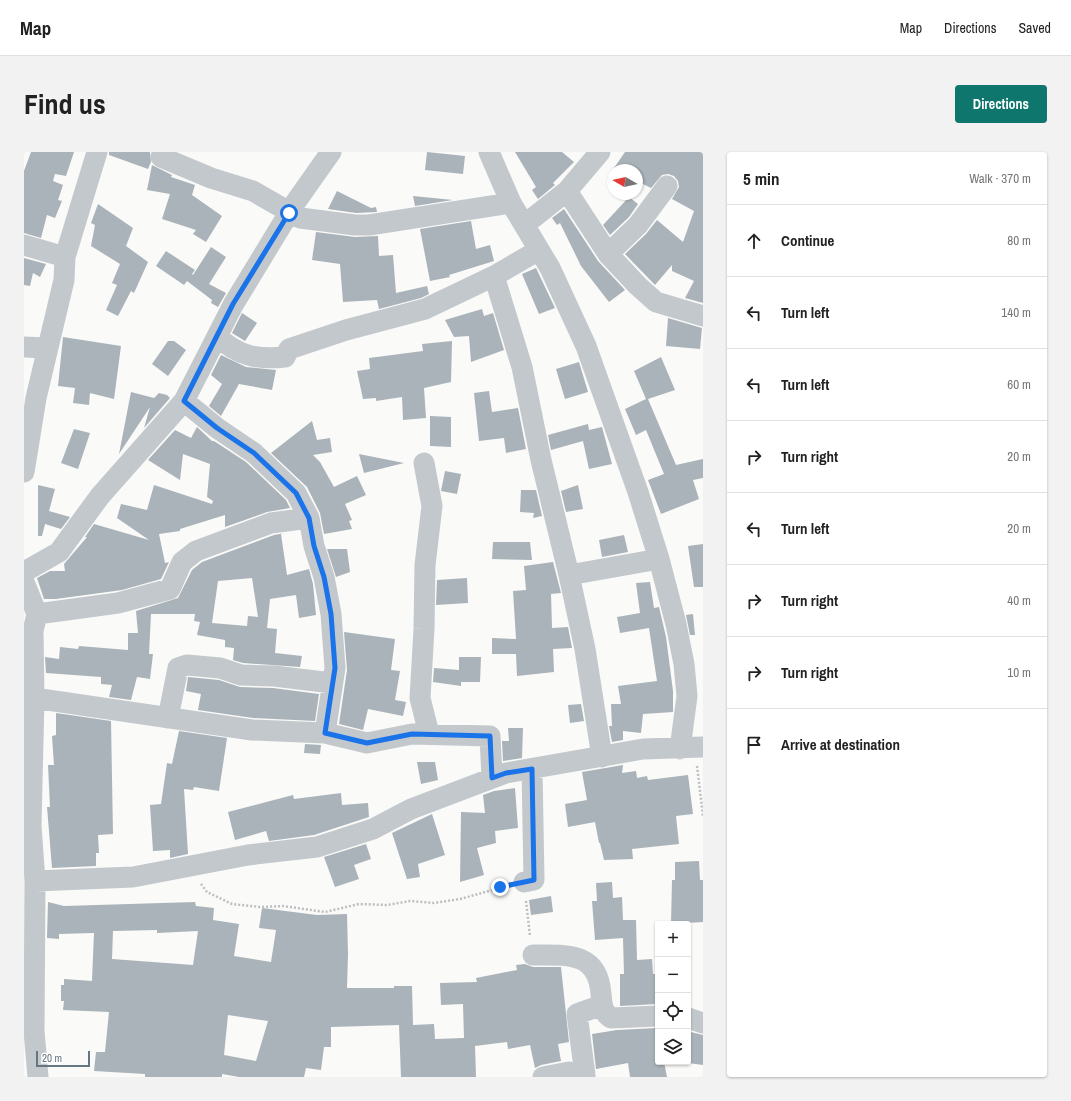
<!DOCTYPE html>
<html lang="en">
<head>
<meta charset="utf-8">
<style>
  body { margin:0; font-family:"Archivo Narrow",sans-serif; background:#f2f2f2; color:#222 }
  .controls { position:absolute; right:12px; bottom:12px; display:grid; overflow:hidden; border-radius:4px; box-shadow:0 1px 3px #0004 }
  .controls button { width:36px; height:36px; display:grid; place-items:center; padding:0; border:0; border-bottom:1px solid #e0e0e0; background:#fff; color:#222; font:20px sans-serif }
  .compass { position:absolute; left:583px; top:12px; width:36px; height:36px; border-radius:50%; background:#fff; box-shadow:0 1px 3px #0004; rotate:279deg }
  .scale { position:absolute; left:12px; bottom:10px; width:54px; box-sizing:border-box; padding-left:4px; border:2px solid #657683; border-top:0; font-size:11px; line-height:14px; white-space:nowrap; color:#657683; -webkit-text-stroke:3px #fff; paint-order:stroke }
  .stop { position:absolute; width:12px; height:12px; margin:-9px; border:3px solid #1a73e8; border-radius:50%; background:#fff }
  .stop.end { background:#1a73e8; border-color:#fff; box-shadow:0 1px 4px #0008 }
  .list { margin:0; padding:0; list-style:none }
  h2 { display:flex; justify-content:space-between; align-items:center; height:52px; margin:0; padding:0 16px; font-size:17px }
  h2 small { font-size:13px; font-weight:400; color:#767676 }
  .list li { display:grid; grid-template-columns:26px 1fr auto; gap:12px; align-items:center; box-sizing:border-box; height:72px; padding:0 16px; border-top:1px solid #e0e0e0 }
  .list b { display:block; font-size:15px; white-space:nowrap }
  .list em { font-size:13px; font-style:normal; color:#767676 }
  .icon { flex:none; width:22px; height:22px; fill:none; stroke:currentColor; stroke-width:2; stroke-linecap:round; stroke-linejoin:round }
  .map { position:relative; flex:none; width:679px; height:925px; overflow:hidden; border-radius:4px }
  header { display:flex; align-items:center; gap:24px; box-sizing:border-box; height:56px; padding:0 20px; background:#fff; border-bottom:1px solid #e0e0e0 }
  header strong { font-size:19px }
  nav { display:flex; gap:22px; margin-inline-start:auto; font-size:14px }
  .intro { display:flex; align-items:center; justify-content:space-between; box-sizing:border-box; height:96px; padding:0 24px }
  h1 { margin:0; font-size:28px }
  .button { padding:10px 18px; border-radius:4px; background:#0f766e; color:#fff; font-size:14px; font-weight:700 }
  main { display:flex; gap:24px; padding:0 24px }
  aside { flex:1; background:#fff; border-radius:4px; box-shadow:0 1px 3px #0004 }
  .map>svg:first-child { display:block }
  .building { fill:#aab3b9; fill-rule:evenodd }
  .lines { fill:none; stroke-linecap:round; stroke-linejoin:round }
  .path { stroke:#bbbfc2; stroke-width:2.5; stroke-dasharray:2 2; stroke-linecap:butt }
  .minor { stroke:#c3c8cc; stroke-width:21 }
  .route { stroke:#1a73e8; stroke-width:5 }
</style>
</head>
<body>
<header>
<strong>Map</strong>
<nav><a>Map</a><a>Directions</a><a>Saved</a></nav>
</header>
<div class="intro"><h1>Find us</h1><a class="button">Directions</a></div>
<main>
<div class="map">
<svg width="679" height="925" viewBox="0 0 679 925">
  <rect width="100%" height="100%" fill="#fafaf8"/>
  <path class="building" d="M7,0H50L42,24L31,22L29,29L39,33L34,48L38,49L31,66L23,63L17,86L0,81V19Z
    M85,0H126L127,10L124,17L85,3Z
    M403,0L441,4L439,22L401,18Z
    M491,0H538L550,10L529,31L531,33L514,47L508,38L512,35Z
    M601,0H679V151L661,146L670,129L648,119V113L631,133L601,102L622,82L633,68L659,90L670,59L648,47L655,35L654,29L650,24L644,22L638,23L627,36L613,29V18H593L590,16Z
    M128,13L148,23L147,25L171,33L168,43L198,64L182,90L169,82L172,78L138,67L146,42L123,38Z
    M313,39L347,56L352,55L353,60L332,61L304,57Z
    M389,44L429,48L391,54Z
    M605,45L614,52L605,65L586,83L579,73Z
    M74,52L109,76L102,94L124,110L110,141L107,139L94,164L82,158L93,133L88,131L96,112L67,94L71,73L67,71Z
    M540,57L574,109L601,138L585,150L557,114L536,71L533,73L528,66Z
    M447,69L452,97L466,93L470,109L425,123L426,125L406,129L396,77Z
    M292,80L331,85L354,84L355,104L369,103L372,141L403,134L405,142L397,146L355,157L353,148L319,150L316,112L288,108Z
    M187,95L202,105L185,132L202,141L194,155L187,151L188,148L163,129L160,133L132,114L142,99L171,118L168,122L169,123Z
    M0,106L22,112L16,125L9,121L6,134L0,133Z
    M512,116L531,156L515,162L498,122Z
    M458,157L460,164L469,161L480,198L447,210L445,184L430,185L421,168Z
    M218,161L233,171L221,189L208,181Z
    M644,166L678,176L676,197L642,194Z
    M39,185L97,194L90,247L66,241L65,253L49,251L51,236L34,234Z
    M144,189H150L162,198L144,224L128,212Z
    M428,189L427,230L400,236L402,266L379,268L378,245L352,249V246L339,247L333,219L346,217L345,206L399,199L398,192Z
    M197,203L222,215L252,218L248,238L215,232L197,264L185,254L198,232L187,223Z
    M637,205L651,238L624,247L652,313L679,307V326L669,328L675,347L637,362L624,328L640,322L622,278L612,283L601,257L622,247L610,219Z
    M555,210L564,240L541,247L532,217Z
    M465,239L468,260L494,256L502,297L482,301L480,286L455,289L450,241Z
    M107,240L130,246L135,241L143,243L146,246L120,276L126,255L95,302Z
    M406,264L427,265V295L406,294Z
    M288,269L293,288L306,286L308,300L289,303L296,310L310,335L333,324L342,343L321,352L328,368L325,369L328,377L300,382L296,361L283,335L247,301Z
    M564,272L565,278L578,275L588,312L565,317L559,289L527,298L524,283Z
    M173,275L188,289H190L222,310L262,348L266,356L243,360L201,375V363L156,377V379L135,382L141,411L145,410L137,427L98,438L32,447H20L13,426L26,419H41L40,412L63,385H61L70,372L125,388L93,366L97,352L123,358L130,333L188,352L189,349L183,345L186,312L159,302L156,328L124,308L151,278L167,286Z
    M50,277L66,281L54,317L37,311Z
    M335,302L380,311L340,321Z
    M421,319L437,322L433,342L417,339Z
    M14,333L31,337L25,359L46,365L37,377L21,372L18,384H14Z
    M554,333L559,357L542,360L537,339Z
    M497,338H512L518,364L509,366L510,361L496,360Z
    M261,381L257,382L263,423L285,417L289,432L292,463L275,466L272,443L246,447L243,476L253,477L251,501L278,504L276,515L219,511L209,508L210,496L201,495V488L173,483L176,470L170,469L171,462H127L125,502H129L126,527L113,525L107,548L85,545L88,533L77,532V525L22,521L21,505L35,507L36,495L54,497L55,494L104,498V481H114L112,459L154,446L168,418L178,410L250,383ZM228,426L234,465L224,464L223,474L188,471L194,429Z
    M600,383L604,400L578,405L575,388Z
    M469,390H506L508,408L468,407Z
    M679,392V435H670L664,394Z
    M303,397H323L326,420L312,425Z
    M529,410L537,441L527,442L528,476L544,475L548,496L529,497L530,520L493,524L492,502H468V486L492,487L489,439L502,438L500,414Z
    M443,426L444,451L412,453L413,428Z
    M626,430L630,456L635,455L642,485L649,539V560L619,562L617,581L599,579V588L588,590L585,574H588L587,552H597L594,534L633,529L625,476L596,481L593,465L616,461L612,431Z
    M669,462L671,483H666L662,463Z
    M320,480L371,487L367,518L376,519L371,548L382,550L379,564L344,557L339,578L315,572L323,518Z
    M435,505H457L456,530H437V534L409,530L410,516L435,518Z
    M164,525L195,528L216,535L249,536L295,542L291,569L229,566L174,558L177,542L162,539Z
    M557,552L560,569L546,571L544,553Z
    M32,561L87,569L89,682L74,683L75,701H72V714L28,716L23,655H26L24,613H30L28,584L32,583Z
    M484,576H499L498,606L479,609L478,589H485Z
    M155,579L203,586L195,639L170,635L169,638L160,637L164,702L146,706V698L129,699L126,653L137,652L143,611L148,612Z
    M281,592L297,593L296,602L280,601Z
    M393,610H411L414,628L397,632Z
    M599,613L598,621L612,619L613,626L623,624L624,628L664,623L669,662L652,664L655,692L608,697L609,707L580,708L576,691H575L571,670L544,675L541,652L563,648L558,620Z
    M491,636L494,676L471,679L472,691L453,696L460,723L436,730L437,660L461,661L459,643L470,639Z
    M317,641L318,653L344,651L345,665L290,683L245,689L242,679L211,688L204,660L269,643L270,647Z
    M408,662L421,703L394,712L396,725L383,727L368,681Z
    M342,692L347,707L330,713L335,727L311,735L300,705Z
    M675,709L676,728H679V770L647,772L648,728H651V710Z
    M588,730L589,746L598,745L599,768H612L613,808L628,807L629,822H634V852L596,854V822H600L599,786L571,788L568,749H573L572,731Z
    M527,744L529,760L507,763L505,748Z
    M24,750L40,754L171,750L172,754L190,756L189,768L215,772L210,804L247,810L252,778L235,776L238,756L293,763L323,762L324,802L323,836H370V834H388L389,873L410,872L411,887L440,886L439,852L417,853L416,831L453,830L452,826L493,818L492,813L501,812L509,815H537L545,890L534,892L537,909L517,913L511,916L506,893L484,897L483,890L451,894L452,925H377L375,873L307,875V895H300L297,918L282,916L280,925H215L198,922V925H121V922L70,919L72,900H81L85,860L39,858L40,849H37V833H40V827L68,829L70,781L35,782V787L23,786ZM133,778V781L174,779L169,813L88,807L89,779ZM204,863L244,869L232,909L200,903Z
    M633,876L634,910H640L643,925H606L604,911L572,917L568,882L593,878Z
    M667,880L679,883V913L664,911Z"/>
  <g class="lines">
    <path class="path" d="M673,614L679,664
      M177,732L183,740L208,752L236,755L259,754L301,760L335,752L363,753L386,749L410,751L436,747L483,734
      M502,749L506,784"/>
    <path class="minor" d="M465,0L487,51L526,116L562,194L614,340L635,407L652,472L660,512L663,544L656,597
      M137,5L187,26L229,39L276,66L331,73H345L487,51
      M543,39L584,102L614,134L632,150L679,164
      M500,73L543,39L576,0
      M0,93L41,105
      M584,102L614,73L643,34
      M470,124L498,215L517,308L545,423L561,497L578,605
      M194,185C214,204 234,208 261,205L265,197L322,178L401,157L470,124L515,98
      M0,195L22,196
      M160,249L193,276L230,301L272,341L285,366L290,394L300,425L307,462L311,516L301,581
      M400,311L408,354L401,413L400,477L396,546L405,582
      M0,320L12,246L40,128L41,105L73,0
      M0,420L35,400L76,344L160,249L209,153L271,51L307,0
      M545,423L635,407
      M0,430L13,462L9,479L10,546L7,674L11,729L10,879L14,925
      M13,462L94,451L146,437L158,410L172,399L247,371L285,366
      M10,546L228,578L301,581L343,591L388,582L466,584L468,626
      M144,566L154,516L163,513L196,516L217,523L250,524L308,531
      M11,729L109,725L224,703L293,695L349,677L387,657L482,621L619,597L679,595
      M500,730L510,728L508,617
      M509,803C542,803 574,799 577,842C578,852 578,860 587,866L634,864
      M664,866L679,871
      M561,923L553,862L578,853
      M519,925L545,920L561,923V925"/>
  </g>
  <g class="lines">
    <path class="route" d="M265,61L209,152L160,249L193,276L230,301L272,341L285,366L290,394L300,425L307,462L311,516L301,581L343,591L388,582L466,584L468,626L482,621L508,617L510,728L476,735"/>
  </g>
</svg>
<div class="controls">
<button>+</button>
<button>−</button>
<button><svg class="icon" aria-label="locate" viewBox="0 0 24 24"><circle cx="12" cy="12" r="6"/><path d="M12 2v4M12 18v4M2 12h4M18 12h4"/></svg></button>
<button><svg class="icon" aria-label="layers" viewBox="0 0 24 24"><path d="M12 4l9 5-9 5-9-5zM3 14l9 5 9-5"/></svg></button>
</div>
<svg class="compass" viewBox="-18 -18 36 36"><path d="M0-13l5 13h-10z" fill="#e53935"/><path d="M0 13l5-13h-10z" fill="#767676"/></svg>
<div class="scale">20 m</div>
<div class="stop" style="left:265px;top:61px"></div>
<div class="stop end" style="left:476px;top:735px"></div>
</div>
<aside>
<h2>5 min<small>Walk · 370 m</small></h2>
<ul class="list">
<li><svg class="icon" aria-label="ahead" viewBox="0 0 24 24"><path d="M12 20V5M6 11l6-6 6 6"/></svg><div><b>Continue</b></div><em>80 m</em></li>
<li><svg class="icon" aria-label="left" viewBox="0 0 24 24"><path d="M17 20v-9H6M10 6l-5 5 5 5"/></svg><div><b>Turn left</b></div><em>140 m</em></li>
<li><svg class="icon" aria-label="left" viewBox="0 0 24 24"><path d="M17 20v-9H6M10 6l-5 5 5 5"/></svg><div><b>Turn left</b></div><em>60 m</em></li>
<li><svg class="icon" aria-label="right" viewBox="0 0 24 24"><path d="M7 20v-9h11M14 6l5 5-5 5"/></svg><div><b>Turn right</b></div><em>20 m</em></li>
<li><svg class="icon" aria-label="left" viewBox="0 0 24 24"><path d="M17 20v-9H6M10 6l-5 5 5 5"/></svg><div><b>Turn left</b></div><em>20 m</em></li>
<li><svg class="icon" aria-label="right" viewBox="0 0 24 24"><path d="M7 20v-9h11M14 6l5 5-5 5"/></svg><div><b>Turn right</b></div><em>40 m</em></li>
<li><svg class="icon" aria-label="right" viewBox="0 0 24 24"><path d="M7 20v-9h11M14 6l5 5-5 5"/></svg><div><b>Turn right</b></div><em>10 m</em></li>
<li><svg class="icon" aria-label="arrive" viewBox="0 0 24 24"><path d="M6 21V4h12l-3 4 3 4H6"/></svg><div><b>Arrive at destination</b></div></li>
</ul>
</aside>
</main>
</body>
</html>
